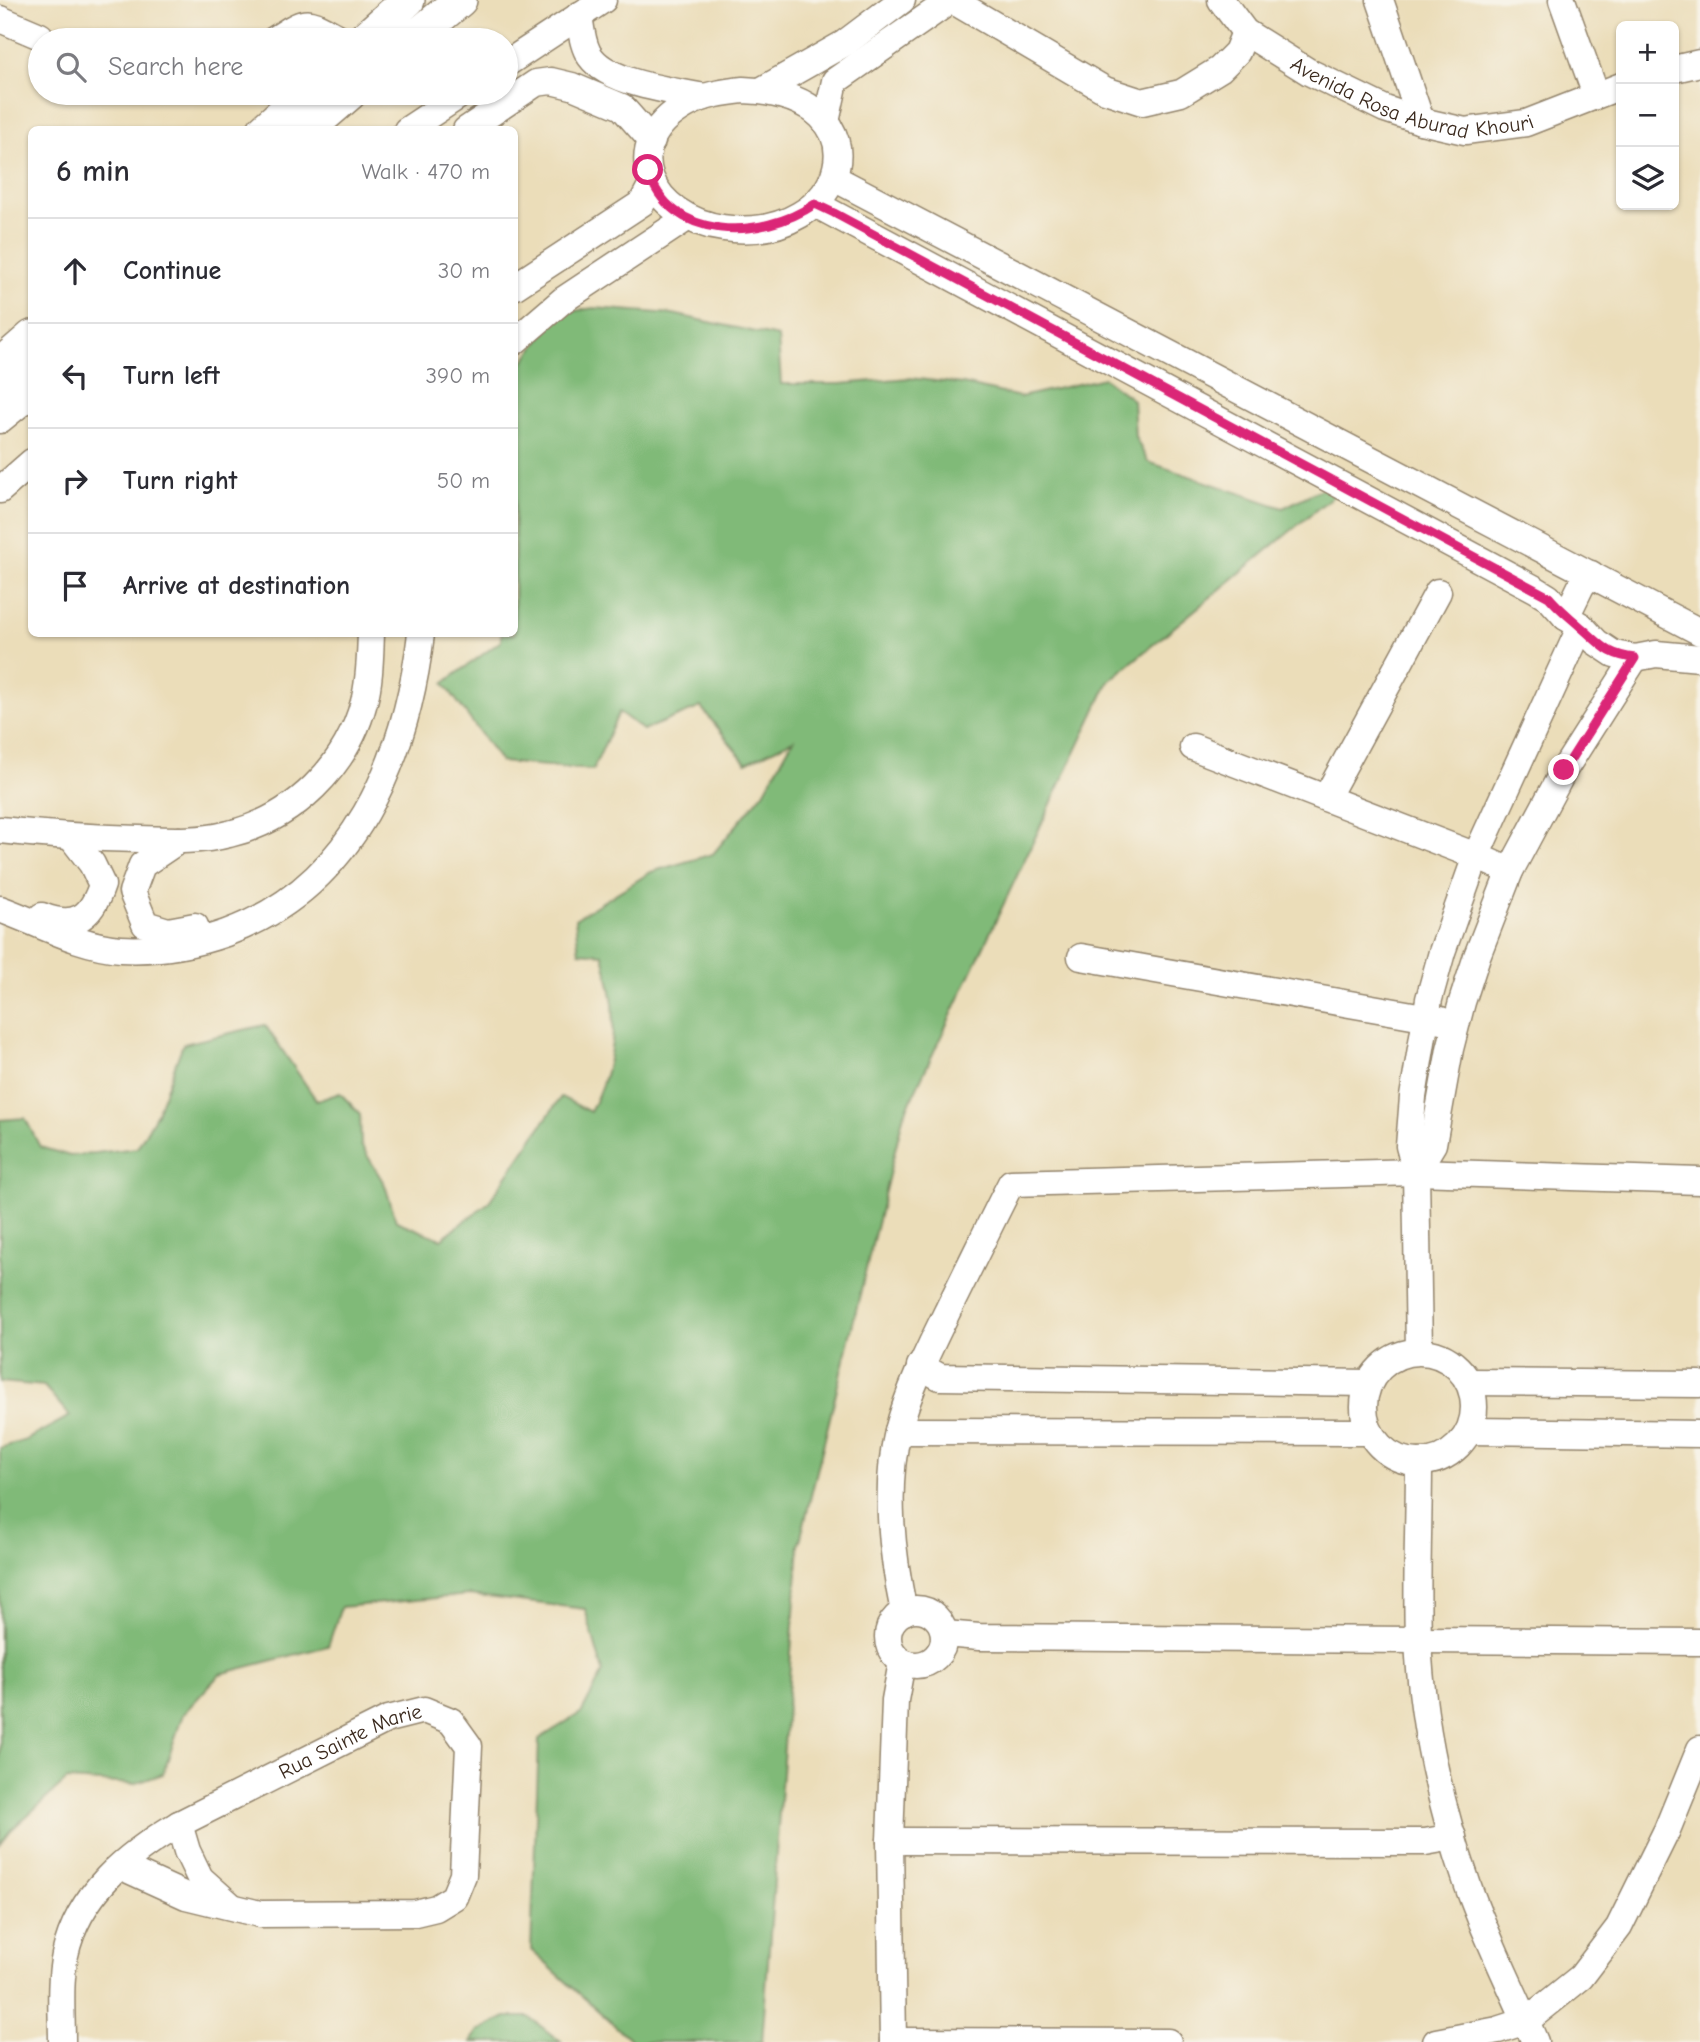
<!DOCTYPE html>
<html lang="en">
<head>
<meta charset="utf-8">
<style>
  body { margin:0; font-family:"Comic Neue",sans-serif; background:#f2f2f3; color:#2b2b33 }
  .controls { position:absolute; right:21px; top:21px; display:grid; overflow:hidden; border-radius:10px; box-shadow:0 2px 5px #0004 }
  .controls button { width:63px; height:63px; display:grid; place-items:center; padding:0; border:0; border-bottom:2px solid #e1e1e2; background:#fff; color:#2b2b33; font:35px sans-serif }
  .stop { position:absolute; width:21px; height:21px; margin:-16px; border:5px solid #db2777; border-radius:50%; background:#fff }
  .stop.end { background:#db2777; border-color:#fff; box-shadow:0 2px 7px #0008 }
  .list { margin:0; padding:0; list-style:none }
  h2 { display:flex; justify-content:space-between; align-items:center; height:91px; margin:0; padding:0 28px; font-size:30px }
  h2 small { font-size:23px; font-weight:400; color:#7c7c81 }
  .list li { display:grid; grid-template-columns:46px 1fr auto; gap:21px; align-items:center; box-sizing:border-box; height:105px; padding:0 28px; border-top:2px solid #e1e1e2 }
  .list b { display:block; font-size:26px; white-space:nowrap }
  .list em { font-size:23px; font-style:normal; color:#7c7c81 }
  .icon { flex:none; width:38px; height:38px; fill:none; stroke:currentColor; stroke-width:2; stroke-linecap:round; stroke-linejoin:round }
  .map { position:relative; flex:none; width:1700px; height:2042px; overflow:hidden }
  .search { position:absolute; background:#fff; box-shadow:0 2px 5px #0004; left:28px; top:28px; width:490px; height:77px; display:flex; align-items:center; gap:18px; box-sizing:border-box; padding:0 24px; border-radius:38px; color:#7c7c81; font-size:26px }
  .panel { position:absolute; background:#fff; box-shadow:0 2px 5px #0004; left:28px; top:126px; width:490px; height:511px; border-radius:10px }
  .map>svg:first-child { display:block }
  .forest { fill:#80ba78; stroke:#5e724b; stroke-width:2 }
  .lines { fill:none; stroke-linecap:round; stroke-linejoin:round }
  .minor-casing { stroke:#93846c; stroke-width:29 }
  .major-casing { stroke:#93846c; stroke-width:36 }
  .minor { stroke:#fff; stroke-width:26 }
  .major { stroke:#fff; stroke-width:33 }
  .route { stroke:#db2777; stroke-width:9 }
  .labels { text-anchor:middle; stroke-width:7; stroke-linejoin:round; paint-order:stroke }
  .street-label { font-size:21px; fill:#3b2a1e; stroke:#f7f3e8 }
</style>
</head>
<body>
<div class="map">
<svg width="1700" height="2042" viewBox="0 0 1700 2042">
  <rect width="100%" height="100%" fill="#f7f3e8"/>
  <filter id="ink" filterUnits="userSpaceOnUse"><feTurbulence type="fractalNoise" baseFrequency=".0143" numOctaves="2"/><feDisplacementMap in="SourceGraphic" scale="14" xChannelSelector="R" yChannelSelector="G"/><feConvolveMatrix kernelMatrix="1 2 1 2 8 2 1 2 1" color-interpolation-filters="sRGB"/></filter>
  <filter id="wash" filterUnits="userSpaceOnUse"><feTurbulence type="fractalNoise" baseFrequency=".00686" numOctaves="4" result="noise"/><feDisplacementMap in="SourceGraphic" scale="28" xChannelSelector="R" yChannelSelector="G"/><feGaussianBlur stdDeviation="1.57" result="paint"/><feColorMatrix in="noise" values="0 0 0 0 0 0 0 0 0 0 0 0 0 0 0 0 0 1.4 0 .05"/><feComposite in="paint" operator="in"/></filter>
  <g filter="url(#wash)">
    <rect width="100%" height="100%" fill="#ebddb9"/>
    <path class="forest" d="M594,308L673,314L778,337L781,384H840L909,378L963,384L1020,397L1104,378L1133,400L1135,437L1148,462L1283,508L1329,485L1339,491L1109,681L903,1117L799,1545L762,2042H633L531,1950L539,1739L582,1712L603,1672L585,1609L469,1595L341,1607L328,1646L220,1674L183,1714L163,1774L134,1784L67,1780L11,1830L0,1844V1448L26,1440L70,1416L44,1386L0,1382V1120L25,1118L40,1147L70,1156L137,1148L157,1113L183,1044L265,1025L317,1101L340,1093L360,1114L361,1145L385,1185L396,1221L441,1239L488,1203L561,1097L590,1112C607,1080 616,1040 613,1004C611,987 606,970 603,954L579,952L575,919L651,872L713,854L764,792L793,740L746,763L701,707L643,730L619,712L593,770L501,762L444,683L501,641V634H514L515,373L560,313Z
      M506,2017H529L561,2042H471L478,2031Z"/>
  </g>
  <g filter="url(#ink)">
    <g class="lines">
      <g class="minor-casing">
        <g id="minor">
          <path d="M952,0L1105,90L1142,102L1181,93L1220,69L1237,52L1245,32"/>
          <path id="s1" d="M1221,0L1245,32L1309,72L1385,109L1421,121L1465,131L1526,123L1621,86"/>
          <path d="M1380,0L1421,121"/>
          <path d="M1562,0L1596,95"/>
          <path d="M579,15C581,28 582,42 588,53C605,84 672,90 704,97"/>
          <path d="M0,19L40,36"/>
          <path d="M274,40C311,16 305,20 343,40"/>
          <path d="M506,64L603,0"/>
          <path d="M1674,69L1700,63"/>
          <path d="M743,90C893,95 848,246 723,228C652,218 614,146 686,105C704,95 723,92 743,90Z"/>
          <path d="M762,90L845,43L902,0"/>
          <path d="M826,122L835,81L951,0"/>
          <path d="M407,130L463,93"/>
          <path d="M466,130L536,83L551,81L572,86L622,107L652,141"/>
          <path d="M834,178L1700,632"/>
          <path d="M815,204L1535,589L1548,597L1566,617L1581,626L1596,642L1614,654L1635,658L1656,654L1700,658"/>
          <path d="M514,287L642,203L652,184"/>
          <path d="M514,342L563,300L687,218"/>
          <path d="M0,420L32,394"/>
          <path d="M0,490L32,462"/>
          <path d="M1566,617L1581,586L1591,574"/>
          <path d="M1193,747L1476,856L1510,871"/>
          <path d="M1326,798L1438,592"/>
          <path d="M0,830C46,835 92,838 139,839C169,840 199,842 229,834C293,819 347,767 364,702C370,680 370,656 371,634"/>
          <path d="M179,840L142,865L132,892L145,924L168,931L195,926"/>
          <path d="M0,909C39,923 79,946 121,949C156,951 192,945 226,933C354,887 406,759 421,634"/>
          <path d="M42,916C75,929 91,918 102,885L92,864L72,838"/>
          <path d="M1081,957L1441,1020"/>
          <path d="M1416,1172L1433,1144L1450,1049L1462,1002L1477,956L1510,871L1564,770L1635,658"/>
          <path d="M1419,1351L1416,1172L1409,1146L1413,1097L1429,999L1442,952L1476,856L1581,626"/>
          <circle cx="1419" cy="1407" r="55"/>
          <path d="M920,1366L940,1377L1369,1383"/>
          <path d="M1469,1382L1700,1384"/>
          <path d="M898,1431L1369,1432"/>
          <path d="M1469,1431L1700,1434"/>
          <path d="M1419,1462C1419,1521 1416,1579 1418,1637C1421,1721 1441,1808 1468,1886C1487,1940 1513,1990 1535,2042"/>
          <circle cx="916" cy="1637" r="28"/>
          <path d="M904,1612C892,1554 884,1490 898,1431C909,1388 930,1347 949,1308C970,1266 990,1224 1011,1183L1416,1172L1700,1181"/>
          <path d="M945,1634L979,1637L1700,1642"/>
          <path d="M179,1824L187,1851L200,1878L230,1905"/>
          <path d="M890,1841L1425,1842L1453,1837"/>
          <path d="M893,2041L1168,2042"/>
          <path id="s2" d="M62,2042C62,2014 59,1983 65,1955C78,1894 127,1854 179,1824L388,1719L424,1710L451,1721L469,1746L463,1875L454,1897L436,1908L415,1913L260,1914L186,1896L120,1866"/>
          <path d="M893,2042L890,1841L895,1700L902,1662"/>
          <path d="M1436,2042L1498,2030L1526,2021L1581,1977L1619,1927L1667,1830L1700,1749"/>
        </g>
      </g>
      <g class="major-casing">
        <path id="major" d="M363,40L408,0
          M412,40L460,0
          M264,130L305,93
          M307,130L350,93
          M0,365L32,337
          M0,396L32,368"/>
      </g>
      <use href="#minor" class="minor"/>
      <use href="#major" class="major"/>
    </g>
  </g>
  <g class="lines" filter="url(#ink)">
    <path class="route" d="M648,170C669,243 762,240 815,204L834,213L1549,597C1559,609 1570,617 1582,628C1602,645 1607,655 1635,658L1564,770"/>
  </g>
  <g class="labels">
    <g class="street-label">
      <text dy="7" stroke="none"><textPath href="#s1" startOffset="224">Avenida Rosa Aburad Khouri</textPath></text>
      <text dy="7" stroke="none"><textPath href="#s2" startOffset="457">Rua Sainte Marie</textPath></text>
    </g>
  </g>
</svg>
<div class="controls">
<button>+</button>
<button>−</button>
<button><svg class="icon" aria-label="layers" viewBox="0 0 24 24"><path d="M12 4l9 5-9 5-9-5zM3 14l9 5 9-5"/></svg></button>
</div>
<div class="stop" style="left:648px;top:170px"></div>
<div class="stop end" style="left:1564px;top:770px"></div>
<div class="search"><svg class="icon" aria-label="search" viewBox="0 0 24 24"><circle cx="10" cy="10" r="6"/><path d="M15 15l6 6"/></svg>Search here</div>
<section class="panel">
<h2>6 min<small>Walk · 470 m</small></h2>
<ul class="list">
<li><svg class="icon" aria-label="ahead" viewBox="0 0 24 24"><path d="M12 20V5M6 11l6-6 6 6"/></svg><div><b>Continue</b></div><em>30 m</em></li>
<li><svg class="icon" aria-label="left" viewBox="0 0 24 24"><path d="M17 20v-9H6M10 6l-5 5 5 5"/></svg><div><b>Turn left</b></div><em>390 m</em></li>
<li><svg class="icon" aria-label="right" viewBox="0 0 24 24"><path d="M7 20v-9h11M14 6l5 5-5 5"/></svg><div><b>Turn right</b></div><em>50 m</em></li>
<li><svg class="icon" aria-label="arrive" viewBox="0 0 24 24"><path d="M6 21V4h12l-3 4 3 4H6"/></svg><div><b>Arrive at destination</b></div></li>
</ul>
</section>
</div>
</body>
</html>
